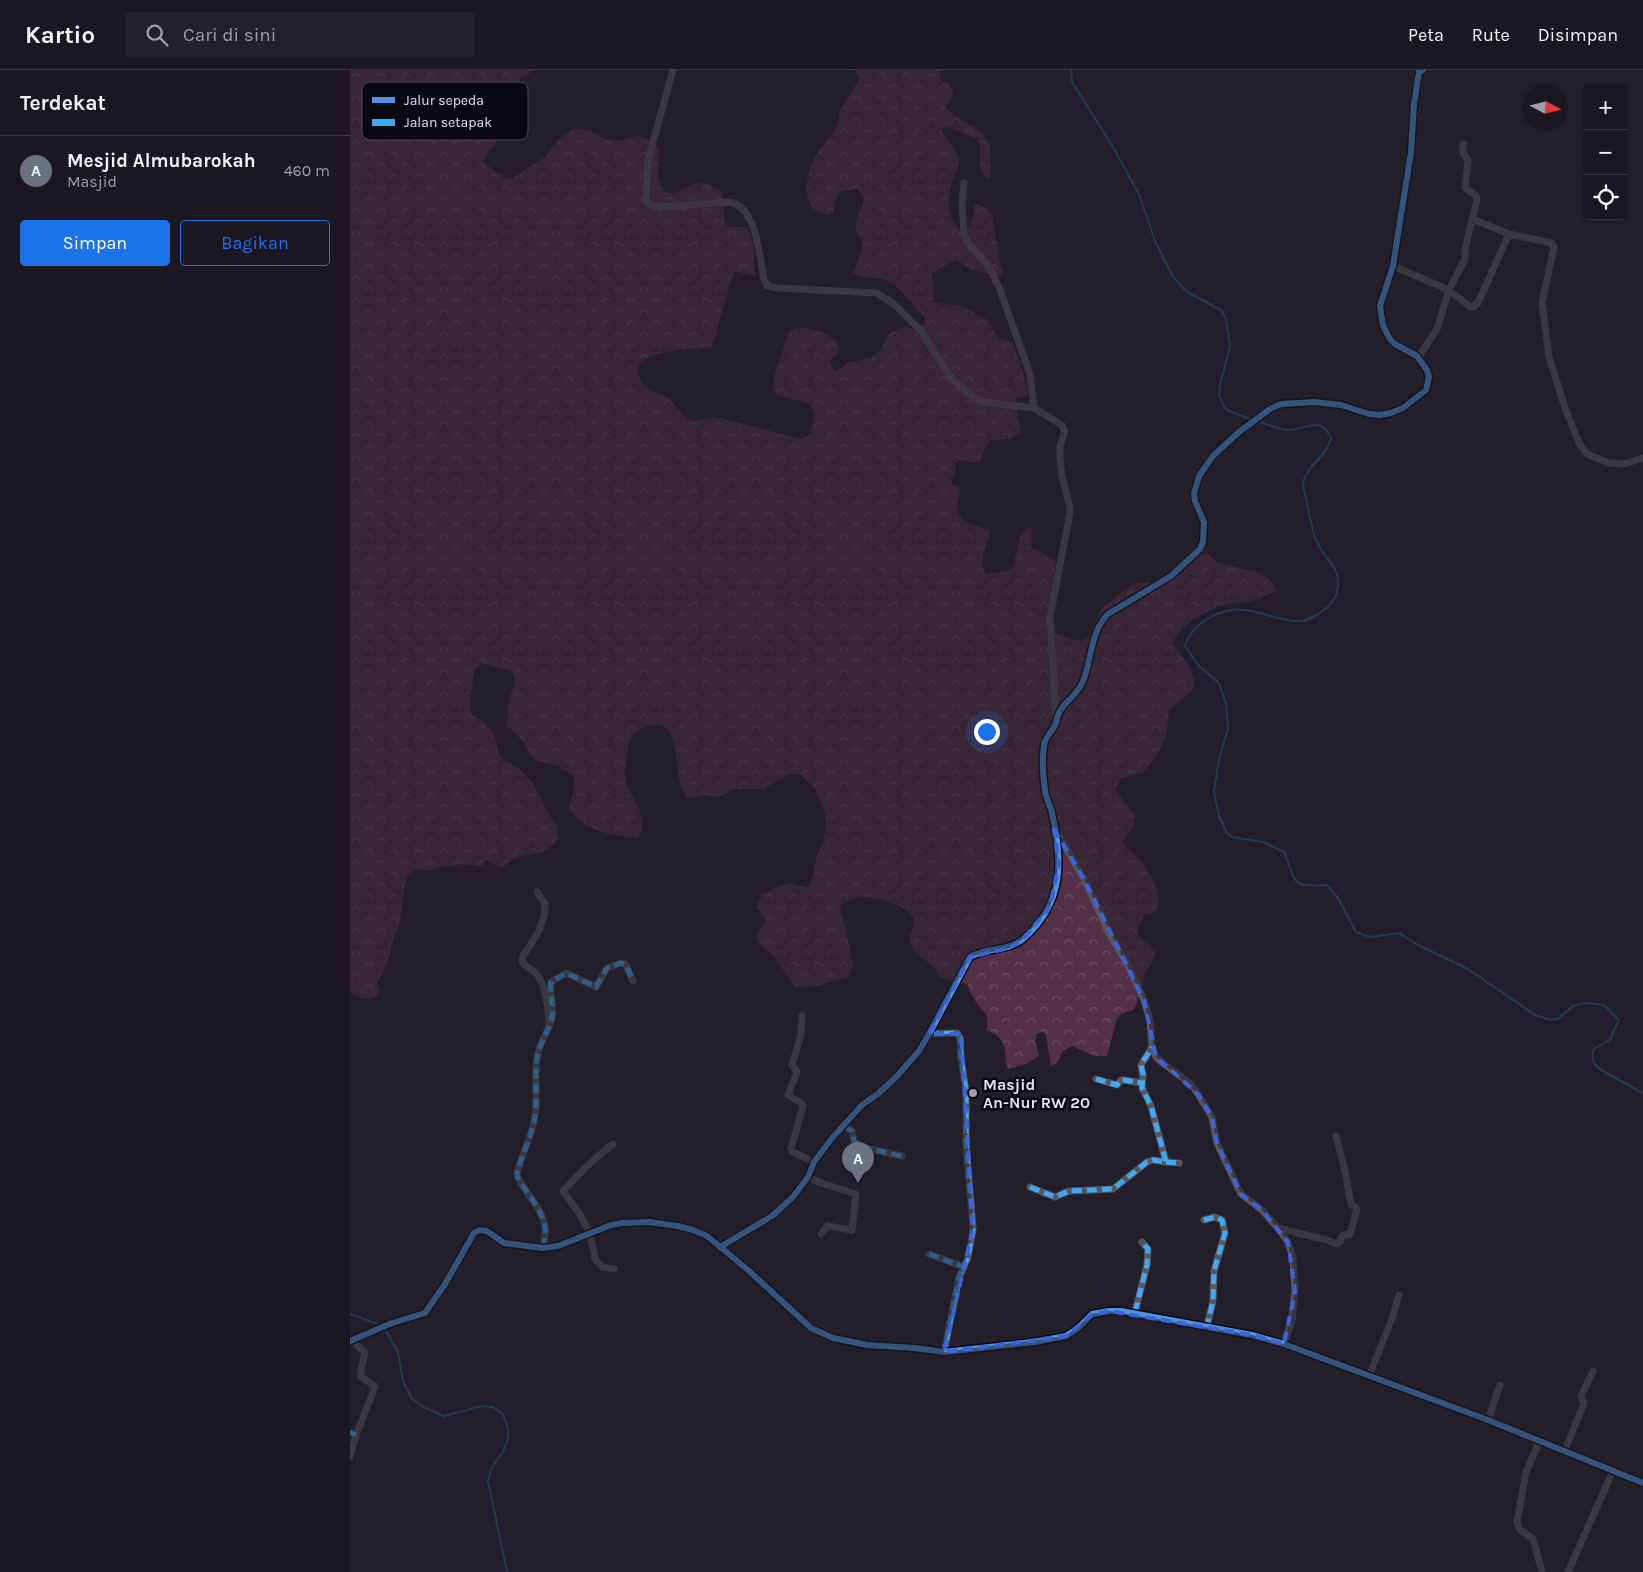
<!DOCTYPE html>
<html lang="id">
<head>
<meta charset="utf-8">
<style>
  body { margin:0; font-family:Karla,sans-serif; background:#232029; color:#f1f3f6 }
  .controls { position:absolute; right:15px; top:15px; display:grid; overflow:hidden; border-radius:5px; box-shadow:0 1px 4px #0004 }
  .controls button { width:45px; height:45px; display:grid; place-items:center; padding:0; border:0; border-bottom:1px solid #38363e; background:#1a1720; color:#f1f3f6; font:25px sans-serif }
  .compass { position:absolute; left:1173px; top:15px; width:45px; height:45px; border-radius:50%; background:#1a1720; box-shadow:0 1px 4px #0004; rotate:97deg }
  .you { position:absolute; left:636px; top:661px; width:18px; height:18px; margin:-12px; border:4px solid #fff; border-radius:50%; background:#1a73e8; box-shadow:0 0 0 8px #1a73e833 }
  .badge { display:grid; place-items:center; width:32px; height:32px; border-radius:50%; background:#1a73e8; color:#fff; font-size:16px; font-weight:700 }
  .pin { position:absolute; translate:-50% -41px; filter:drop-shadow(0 1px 2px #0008) }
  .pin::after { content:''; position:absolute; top:26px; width:18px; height:15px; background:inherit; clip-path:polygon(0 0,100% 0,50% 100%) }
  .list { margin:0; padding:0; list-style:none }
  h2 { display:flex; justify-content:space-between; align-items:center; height:65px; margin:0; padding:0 20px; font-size:21px }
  h2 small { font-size:16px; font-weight:400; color:#9f9fa5 }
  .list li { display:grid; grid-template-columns:32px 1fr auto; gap:15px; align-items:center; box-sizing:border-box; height:70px; padding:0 20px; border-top:1px solid #38363e }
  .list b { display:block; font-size:19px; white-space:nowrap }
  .list p { margin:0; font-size:16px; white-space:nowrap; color:#9f9fa5 }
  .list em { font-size:16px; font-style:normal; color:#9f9fa5 }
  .actions { display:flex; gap:10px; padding:15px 20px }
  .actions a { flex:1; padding:11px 0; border:1px solid #1a73e8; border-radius:5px; text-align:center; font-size:18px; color:#1a73e8 }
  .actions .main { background:#1a73e8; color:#fff }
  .icon { flex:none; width:28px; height:28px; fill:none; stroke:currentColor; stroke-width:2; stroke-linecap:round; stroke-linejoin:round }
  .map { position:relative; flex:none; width:1293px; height:1502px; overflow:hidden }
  header { display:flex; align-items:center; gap:30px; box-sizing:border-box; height:70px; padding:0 25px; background:#1a1720; border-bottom:1px solid #38363e }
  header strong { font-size:24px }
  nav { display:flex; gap:28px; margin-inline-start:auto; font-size:18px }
  .search { width:350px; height:45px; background:#232029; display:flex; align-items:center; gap:12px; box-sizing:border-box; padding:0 18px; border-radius:5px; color:#9f9fa5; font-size:19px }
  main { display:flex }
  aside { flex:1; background:#1a1720 }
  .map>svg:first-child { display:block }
  .forest { fill:url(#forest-crowns) }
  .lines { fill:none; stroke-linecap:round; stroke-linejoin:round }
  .stream { stroke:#275d8d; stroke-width:2 }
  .street { stroke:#5a545d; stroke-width:7 }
  .quiet { stroke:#3fa9f5; stroke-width:5; stroke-dasharray:10 5; stroke-linecap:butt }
  .cycleway-casing { stroke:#090710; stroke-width:9 }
  .cycleway { stroke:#4d94e3; stroke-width:6 }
  .marked { fill:none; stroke:#3b64dc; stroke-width:4; stroke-dasharray:10 6; stroke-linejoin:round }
  .poi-dot { fill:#a19eab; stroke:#090710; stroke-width:2 }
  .labels { text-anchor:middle; stroke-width:5; stroke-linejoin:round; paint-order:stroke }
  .poi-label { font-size:16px; font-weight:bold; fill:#e5e2f1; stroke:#090710; text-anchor:start }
  .key { fill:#090710; stroke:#4b4954; stroke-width:1 }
  .key-label { font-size:14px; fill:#e5e2f1 }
</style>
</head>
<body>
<header>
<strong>Kartio</strong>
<div class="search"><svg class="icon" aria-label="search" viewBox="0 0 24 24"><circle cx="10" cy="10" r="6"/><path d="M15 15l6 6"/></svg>Cari di sini</div>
<nav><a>Peta</a><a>Rute</a><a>Disimpan</a></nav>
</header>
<main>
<aside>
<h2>Terdekat<small></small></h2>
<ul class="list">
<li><span class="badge" style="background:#6b7280">A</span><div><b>Mesjid Almubarokah</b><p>Masjid</p></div><em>460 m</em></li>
</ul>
<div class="actions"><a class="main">Simpan</a><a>Bagikan</a></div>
</aside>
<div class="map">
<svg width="1293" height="1502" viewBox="0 0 1293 1502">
  <defs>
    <pattern id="forest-crowns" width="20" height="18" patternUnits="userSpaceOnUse" patternTransform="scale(1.25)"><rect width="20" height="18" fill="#533047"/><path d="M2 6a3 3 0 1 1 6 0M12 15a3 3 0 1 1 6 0" fill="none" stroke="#6c4e62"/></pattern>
  </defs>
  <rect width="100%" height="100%" fill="#221f2a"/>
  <path class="forest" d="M0,0H184L170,9L162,31L160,46L145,75L140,79L133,92L153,107L160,109L169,105L178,97L194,88L209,69L224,58L241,61L251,68L269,71L287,65L293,67L309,79L308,108L315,122C337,129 339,98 372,122L375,154L379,157H398L403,174L405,206L384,201L362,277C339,279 308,279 289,293V307L292,313L303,322L315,326L320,330L337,349L343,351L366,347L451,369L461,364L464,342L458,333L427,325L422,320L425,303L440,260C453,253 511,268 480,291L481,297L486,302L499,292L521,288L531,279L536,268L540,263L554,257L564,259L574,255L575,248C564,236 552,219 538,211C527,205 513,211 503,203L512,180V168C492,149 527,133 507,119L493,121L487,124L483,144C453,147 453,114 462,93C467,80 479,70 486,58C489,52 488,45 491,39C496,27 506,18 510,6L504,0H592L589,7L592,11L599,13L603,21V27L595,37L604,45L631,62L640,75C639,85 642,96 640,107L637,108L630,98V75L627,68L614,64L600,57L592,58C594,72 609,78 609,93C609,96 606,100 605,104C598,125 593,140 609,159L621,157L625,133L636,138L642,145L649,188L653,201L652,206L624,201L606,190L589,198L582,204L584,232L612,236L639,251L646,265L650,269L663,272L673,302L678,325L665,329L671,363L660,369L641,370L637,374L629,393C620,393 615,388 606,392L605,405L600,409L603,415L610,418C610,425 607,431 607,438C608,453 630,457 641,461L640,462C637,476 627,491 636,504L658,501L664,495L670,467L677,457L682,459L681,477L706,491C704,514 697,537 697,560L727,571L737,569L752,538L784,513H819L847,487L856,482L868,493L908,502L924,514L927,521C919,524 910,529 901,531C894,533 886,532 878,534C860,538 827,555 823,574C831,586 852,608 841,621C835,628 825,634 819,640L817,658L814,671L808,683L797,699L792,703L771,708L765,719L785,745L783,758L773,771C776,778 780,781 786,786C800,801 812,818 807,840L802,843L795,844L788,856L787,863C792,872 804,877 806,886L796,902L786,935L783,940L771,944L767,948L757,986H744L722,976L713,981L707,993L701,996L696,965L692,961L687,964L685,970L689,986L676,994L658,999C653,979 659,970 637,960C639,940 635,946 626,932C622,927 620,920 617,914C609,912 598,911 591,907C587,904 587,901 584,898C575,887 562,886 560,870C559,862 566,855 563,848C558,835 520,825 508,827C502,829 496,832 490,835L503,893L499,907L467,916L445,917L422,884L408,873L406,866L416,851L407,837L411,825C419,822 436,812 443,814C449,815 453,818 460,817L467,786L473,773L476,755L475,743L465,719L451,705L442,704L436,706L413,719H383L372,726L366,727L354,725L348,727L336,728C333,719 329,711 328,702C326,685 327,647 298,656C293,658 285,661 282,665C278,671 278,678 277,684C276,691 274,699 275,707C278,730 302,743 288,768C264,766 232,761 219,738L224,719V706L208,696L187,691L182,687L172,670L157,655L159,630L165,613L164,606L160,601L131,593L124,601C124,615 118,629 121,644L133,651L144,664L149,683L153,689L172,701L183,713L199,745L207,756V770C195,785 184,783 167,788C162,789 157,794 153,797L147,796L136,790L132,797L114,794L89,797L77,801L66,799L57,807L55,813L49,858C41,868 41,884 36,896C33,902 30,908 27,914L30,920L24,928L17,929L11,928L0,922Z"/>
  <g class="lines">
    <path class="stream" d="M721,0L722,11L725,17L760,72L789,124L805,171L823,207L837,222L871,240L876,249L880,277L870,314L869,326L874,337L879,341L903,350
      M908,351C916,354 926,358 935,360C953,362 970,343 981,368C977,388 954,396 953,416C959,437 960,463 972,481C978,491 988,498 988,511C988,525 985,531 974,540C967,545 960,550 950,551C931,552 914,542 895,540C871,537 842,553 835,576L849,596L869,613L876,634L878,659L869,689L864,721L869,746L877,763L882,767L913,772L934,782C947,813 940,818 977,815L988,828L1006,862L1020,867L1049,863L1068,875L1118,899L1185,945L1201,950L1208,949L1223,936L1235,933L1254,935L1269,950L1262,964L1261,969L1244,979C1241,988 1243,994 1251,1000L1293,1023
      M0,1244L31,1255
      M34,1258L48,1282L53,1311L62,1329L75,1338L94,1346L132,1336L142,1337L153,1344L158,1358V1368L153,1382L142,1397L138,1411L157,1502"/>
    <path class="street" d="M323,0L298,90L296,131L300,135L310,137L380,132C407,138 409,185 414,209L417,216L428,218L527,223L545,235L571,261L602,309L623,327L633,332L684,338L712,355L715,362L710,375V389L712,407L720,437V443L700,547L706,646
      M614,113L612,135L614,164L618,173L639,197L649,217L680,304L684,338
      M1123,149L1159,164
      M1043,196L1099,220L1119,236L1123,237L1128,233L1159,164L1202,173L1204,177L1192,233L1199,287L1216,341L1230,375L1237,384L1259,393L1274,394L1293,388
      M1068,288L1087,259L1099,220L1115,189V179L1127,130L1126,126L1115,118L1118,91L1113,83V74
      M707,762L734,809L761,867L778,895L794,930L800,950L802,977L806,987L814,994L841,1014L848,1024L862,1047L867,1073L891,1124L912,1140L928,1158L938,1172L943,1188L945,1221L942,1251L934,1274
      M187,822L195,833C196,854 184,870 173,886L172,891C176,898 182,899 187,904C195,915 198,938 199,951
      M452,946L451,965L442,995L447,1002L438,1025L451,1033L453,1036L441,1079L443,1082L464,1092
      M579,964L607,963L610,968L611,989L616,1021V1074L623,1159L618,1187L609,1207L594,1282
      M746,1009L767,1015L771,1010H774L792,1013
      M494,1056L502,1061L504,1071L511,1077L552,1086
      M263,1074L238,1095L213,1121L229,1143L240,1163L245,1189L252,1197L264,1199
      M816,1092L829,1093
      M458,1107L471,1113L506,1124L502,1160L477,1156L471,1164
      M680,1117L705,1127L719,1121L763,1119L797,1092L803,1090L816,1092L801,1036L792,1018L793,1005L791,995L802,977
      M854,1150L865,1147L872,1150L875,1163L864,1201L863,1231L857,1256
      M928,1158L977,1170L987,1174L990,1172L993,1165L1000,1164L1007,1139L1001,1134L995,1101L986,1066
      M370,1177L422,1146L443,1127L458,1107L464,1092L483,1067L512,1035L529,1023L547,1006L569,981L579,964L620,887C637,877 657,882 673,869C714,834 713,791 702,743C700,735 696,728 695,721C693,707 692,689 694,675C695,667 702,662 705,655C707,651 707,645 710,641C716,630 727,626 733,611C742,589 740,562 758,544L821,506L850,479L853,472L854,452L845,431L844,423L849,406L863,386L889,362L920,339L931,334L965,332L991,335L1019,344L1029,345L1041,343L1053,338L1076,320L1079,307L1077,300L1067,286L1045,274L1040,269L1033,256L1030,236L1043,196L1061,82L1064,34L1069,2L1073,0
      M193,1178C194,1171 196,1164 195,1157C193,1140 176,1123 168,1108L167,1104C171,1086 180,1070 184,1052C189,1029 183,1006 188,983C191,970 200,959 202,947C204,935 199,923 201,912L216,903L246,917L257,898L271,893L276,895L283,911
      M579,1184L614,1197
      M785,1242L797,1195L798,1179L792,1172
      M0,1271L42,1253L75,1243L95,1214L124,1163L129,1160L137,1161L154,1173L193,1178L208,1176L261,1155L272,1153L299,1152L328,1156L343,1160L357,1166L398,1200L461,1258L483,1268L517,1275L565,1278L594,1282L684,1272L716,1266L728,1258L742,1244L759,1241H771L902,1265L934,1274L1138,1350L1293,1413
      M1019,1306L1043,1246L1049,1225
      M1138,1350L1150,1315
      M1190,1370L1176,1402L1167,1452L1170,1460L1183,1469L1192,1502
      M1215,1380L1234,1333L1231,1326L1243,1301
      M0,1387L6,1365L25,1317L24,1315L11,1307V1299L15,1283L3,1271
      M1218,1502L1263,1401"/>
    <path class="quiet" d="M579,964L607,963L610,968L611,989L616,1021V1074L623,1159L618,1187L609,1207L594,1282
      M746,1009L767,1015L771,1010H774L792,1013
      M494,1056L502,1061L504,1071L511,1077L552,1086
      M816,1092L829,1093
      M680,1117L705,1127L719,1121L763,1119L797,1092L803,1090L816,1092L801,1036L792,1018L793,1005L791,995L802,977
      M854,1150L865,1147L872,1150L875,1163L864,1201L863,1231L857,1256
      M193,1178C194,1171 196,1164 195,1157C193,1140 176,1123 168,1108L167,1104C171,1086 180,1070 184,1052C189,1029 183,1006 188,983C191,970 200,959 202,947C204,935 199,923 201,912L216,903L246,917L257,898L271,893L276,895L283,911
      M579,1184L614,1197
      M785,1242L797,1195L798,1179L792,1172
      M0,1362L6,1365"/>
    <g class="cycleway-casing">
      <path id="cycleway" d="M370,1177L422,1146L443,1127L458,1107L464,1092L483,1067L512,1035L529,1023L547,1006L569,981L579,964L620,887C637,877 657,882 673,869C714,834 713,791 702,743C700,735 696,728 695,721C693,707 692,689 694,675C695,667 702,662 705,655C707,651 707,645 710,641C716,630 727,626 733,611C742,589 740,562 758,544L821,506L850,479L853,472L854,452L845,431L844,423L849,406L863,386L889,362L920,339L931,334L965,332L991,335L1019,344L1029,345L1041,343L1053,338L1076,320L1079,307L1077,300L1067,286L1045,274L1040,269L1033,256L1030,236L1043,196L1061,82L1064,34L1069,2L1073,0
        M0,1271L42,1253L75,1243L95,1214L124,1163L129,1160L137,1161L154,1173L193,1178L208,1176L261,1155L272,1153L299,1152L328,1156L343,1160L357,1166L398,1200L461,1258L483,1268L517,1275L565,1278L594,1282L684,1272L716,1266L728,1258L742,1244L759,1241H771L902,1265L934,1274L1138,1350L1293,1413"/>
    </g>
    <use href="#cycleway" class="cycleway"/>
  </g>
  <path d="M0 0H1293V1502H0ZM704,759L734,809L794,930L806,987L848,1024L862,1047L867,1073L891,1124L912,1140L938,1172L945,1221L934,1274L902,1265L759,1241L742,1244L716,1266L594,1282L623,1159L611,964H579L620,887L660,878L674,868L700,837L709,794Z" fill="#221f2a" fill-opacity=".55" fill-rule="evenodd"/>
  <path class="marked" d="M704,759L734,809L794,930L806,987L848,1024L862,1047L867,1073L891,1124L912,1140L938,1172L945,1221L934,1274L902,1265L759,1241L742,1244L716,1266L594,1282L623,1159L611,964H579L620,887L660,878L674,868L700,837L709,794Z"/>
  <circle class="poi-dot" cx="623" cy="1023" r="5"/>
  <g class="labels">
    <g class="poi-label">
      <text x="633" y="1020">Masjid<tspan x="633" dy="18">An-Nur RW 20</tspan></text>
    </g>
  </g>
  <rect x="12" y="12" width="166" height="58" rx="8" class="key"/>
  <rect x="22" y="27" width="23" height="6" fill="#4d94e3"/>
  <rect x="22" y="49" width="23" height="7" fill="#3fa9f5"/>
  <g class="key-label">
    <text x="54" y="35">Jalur sepeda</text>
    <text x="54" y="57">Jalan setapak</text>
  </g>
</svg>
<div class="controls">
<button>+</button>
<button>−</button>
<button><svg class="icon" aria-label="locate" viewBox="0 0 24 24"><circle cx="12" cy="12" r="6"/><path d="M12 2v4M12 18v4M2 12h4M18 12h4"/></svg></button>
</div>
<svg class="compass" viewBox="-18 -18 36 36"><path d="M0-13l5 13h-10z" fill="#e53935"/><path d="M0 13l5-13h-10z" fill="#9f9fa5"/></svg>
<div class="you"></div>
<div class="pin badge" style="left:508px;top:1113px;background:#6b7280">A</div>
</div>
</main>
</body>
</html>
